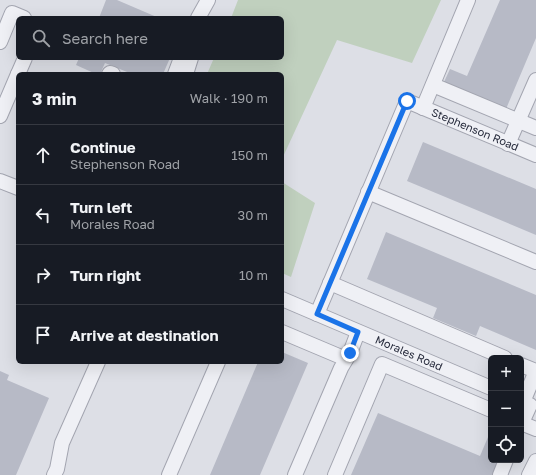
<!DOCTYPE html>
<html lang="en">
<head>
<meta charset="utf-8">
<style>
  body { margin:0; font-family:"Golos Text",sans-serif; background:#20242c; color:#f1f3f6 }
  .controls { position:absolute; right:12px; bottom:12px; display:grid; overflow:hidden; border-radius:6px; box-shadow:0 4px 16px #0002 }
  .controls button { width:36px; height:36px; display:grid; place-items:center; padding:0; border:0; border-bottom:1px solid #363941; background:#171b24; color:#f1f3f6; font:20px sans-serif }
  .stop { position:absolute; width:12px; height:12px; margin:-9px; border:3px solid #1a73e8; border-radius:50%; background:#fff }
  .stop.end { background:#1a73e8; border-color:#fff; box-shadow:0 1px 4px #0008 }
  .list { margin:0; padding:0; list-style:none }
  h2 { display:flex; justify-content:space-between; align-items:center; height:52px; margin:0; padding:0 16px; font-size:17px }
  h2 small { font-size:13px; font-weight:400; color:#9ea1a6 }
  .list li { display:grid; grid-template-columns:26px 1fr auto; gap:12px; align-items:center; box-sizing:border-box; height:60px; padding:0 16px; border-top:1px solid #363941 }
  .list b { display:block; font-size:15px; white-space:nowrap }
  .list p { margin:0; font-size:13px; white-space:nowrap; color:#9ea1a6 }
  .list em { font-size:13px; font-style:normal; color:#9ea1a6 }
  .icon { flex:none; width:22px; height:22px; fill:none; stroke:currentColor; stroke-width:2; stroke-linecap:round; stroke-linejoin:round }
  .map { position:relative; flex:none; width:536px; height:475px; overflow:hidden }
  .search { position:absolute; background:#171b24; box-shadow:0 4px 16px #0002; left:16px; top:16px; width:268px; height:44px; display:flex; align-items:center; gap:10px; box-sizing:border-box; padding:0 14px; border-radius:6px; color:#9ea1a6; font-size:15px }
  .panel { position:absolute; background:#171b24; box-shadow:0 4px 16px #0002; left:16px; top:72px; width:268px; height:292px; border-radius:6px }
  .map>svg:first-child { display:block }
  .green { fill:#c0d0be }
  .building { fill:#b7bac6 }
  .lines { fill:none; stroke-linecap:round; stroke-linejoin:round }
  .minor-casing { stroke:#a3a5b0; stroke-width:16 }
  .minor { stroke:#eff0f5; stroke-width:14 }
  .route { stroke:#1a73e8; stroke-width:5 }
  .labels { text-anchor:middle; stroke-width:4; stroke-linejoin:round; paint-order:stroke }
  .street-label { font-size:11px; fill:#272b3c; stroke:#eceef4 }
</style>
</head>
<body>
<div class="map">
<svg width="536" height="475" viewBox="0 0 536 475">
  <rect width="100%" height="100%" fill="#dddfe6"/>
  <path class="green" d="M238,0H441L412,63L337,40L282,159V74H207L214,58H282V18H231Z
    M282,182L315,203L291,277L282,273Z"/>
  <path class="building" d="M106,0H117L159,18H99Z
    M500,0H536V38L506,109L444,82L450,69L467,76Z
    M79,58H170L163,74H132L105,63L100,74H96L76,65Z
    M423,142L536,189V235L407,181Z
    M386,232L536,295V350L480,326L476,336L433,318L437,308L367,279Z
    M282,352L308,363L260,475H210L258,362H282Z
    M0,371L9,375L7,380L49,398L16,475H0Z
    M378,413L480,456L491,430V460H499L493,475H351Z"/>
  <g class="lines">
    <g class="minor-casing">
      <g id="minor">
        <path d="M198,18L208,0"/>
        <path d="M0,42L12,13L24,18"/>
        <path d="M18,74L25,58"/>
        <path d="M109,74L110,73L113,74"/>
        <path d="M175,74L181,58"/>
        <path d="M186,74L191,58"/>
        <path d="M433,85L536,128"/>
        <path d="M423,108L468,0"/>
        <path d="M0,116L18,74"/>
        <path d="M508,144L536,80"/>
        <path d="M0,181L18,188"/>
        <path d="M368,192L536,262"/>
        <path d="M330,283L505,358"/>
        <path id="s1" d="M282,299L491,388"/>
        <path id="s2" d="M317,314L407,101L536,155"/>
        <path d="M282,332L346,359"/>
        <path d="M521,365L536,371"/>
        <path d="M523,402L536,371"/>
        <path d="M521,423L536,429"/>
        <path d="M521,425L530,405"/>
        <path d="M54,475L57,469L62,443L98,362"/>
        <path d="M169,475L218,362"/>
        <path d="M295,475L341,368L350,353L358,332"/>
        <path d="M335,475L382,364L491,410"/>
        <path d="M500,475L506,460"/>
        <path d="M529,475L536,461"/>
      </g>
    </g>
    <use href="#minor" class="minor"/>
  </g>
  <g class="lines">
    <path class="route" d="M350,353L358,332L317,314L407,101"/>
  </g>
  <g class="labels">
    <g class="street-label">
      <text dy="4" stroke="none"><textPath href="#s2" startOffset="305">Stephenson Road</textPath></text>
      <text dy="4" stroke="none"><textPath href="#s1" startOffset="138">Morales Road</textPath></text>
    </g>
  </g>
</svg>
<div class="controls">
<button>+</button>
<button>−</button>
<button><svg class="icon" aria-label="locate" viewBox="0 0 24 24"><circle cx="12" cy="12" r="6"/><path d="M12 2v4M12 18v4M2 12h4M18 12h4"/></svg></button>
</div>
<div class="stop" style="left:407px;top:101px"></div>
<div class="stop end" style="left:350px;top:353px"></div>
<div class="search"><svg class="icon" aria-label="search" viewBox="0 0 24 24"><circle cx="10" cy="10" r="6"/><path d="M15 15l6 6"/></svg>Search here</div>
<section class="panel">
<h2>3 min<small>Walk · 190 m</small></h2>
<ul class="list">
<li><svg class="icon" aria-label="ahead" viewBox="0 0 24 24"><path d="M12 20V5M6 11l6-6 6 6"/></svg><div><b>Continue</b><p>Stephenson Road</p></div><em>150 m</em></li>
<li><svg class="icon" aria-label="left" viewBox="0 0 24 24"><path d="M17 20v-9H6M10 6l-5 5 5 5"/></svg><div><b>Turn left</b><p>Morales Road</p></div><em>30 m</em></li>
<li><svg class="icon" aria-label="right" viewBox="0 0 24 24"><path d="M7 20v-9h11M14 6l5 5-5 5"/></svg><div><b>Turn right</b></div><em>10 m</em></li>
<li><svg class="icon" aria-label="arrive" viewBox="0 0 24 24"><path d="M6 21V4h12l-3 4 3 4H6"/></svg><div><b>Arrive at destination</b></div></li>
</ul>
</section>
</div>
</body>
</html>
